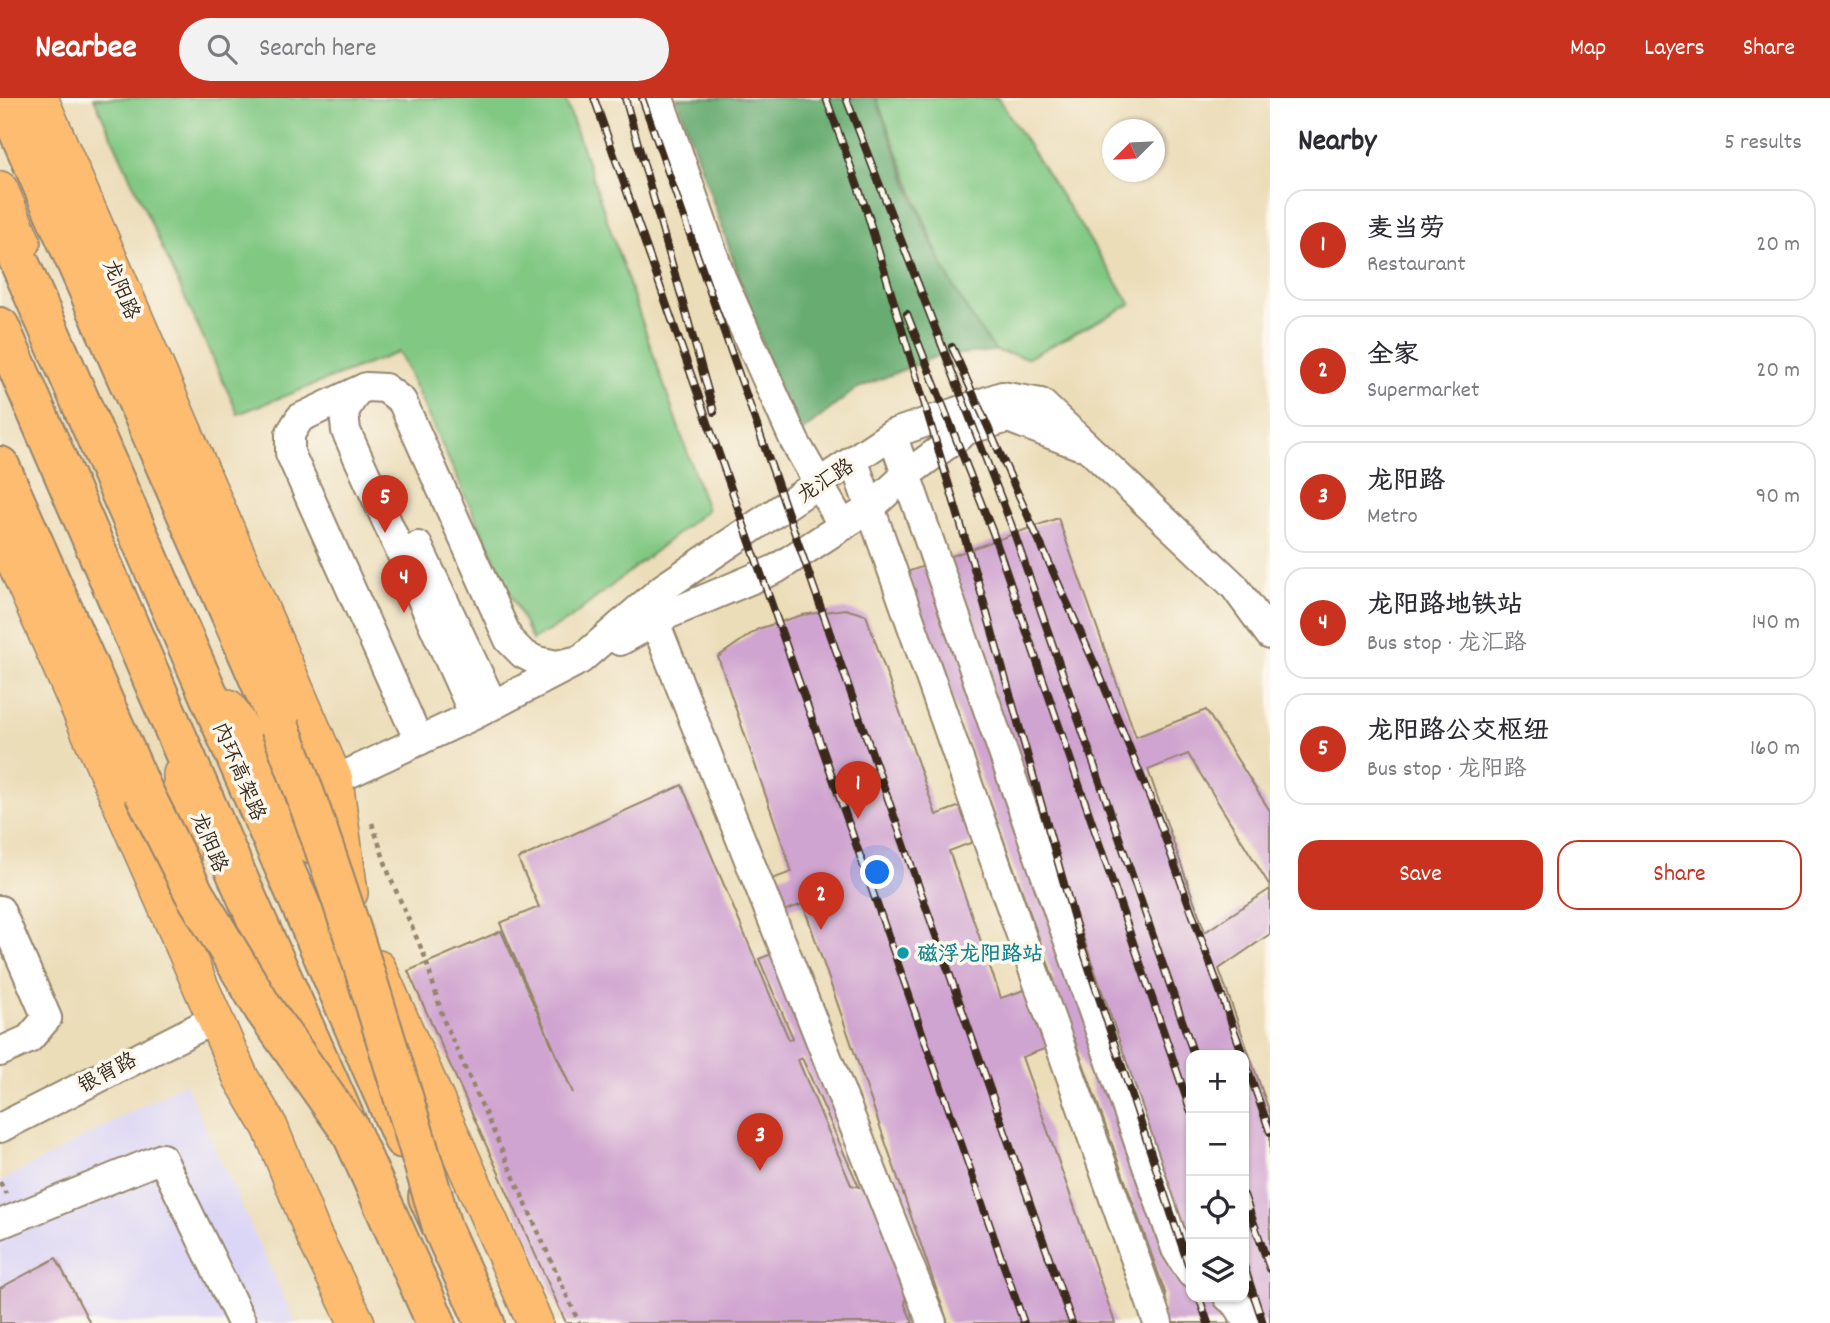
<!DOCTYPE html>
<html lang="en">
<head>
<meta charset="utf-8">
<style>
  body { margin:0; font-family:Dekko,"LXGW WenKai TC",sans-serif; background:#f2f2f3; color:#2b2b33 }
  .controls { position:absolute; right:21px; bottom:21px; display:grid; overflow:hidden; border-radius:14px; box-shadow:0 2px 5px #0004 }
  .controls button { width:63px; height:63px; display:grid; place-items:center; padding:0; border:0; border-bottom:2px solid #e1e1e2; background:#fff; color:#2b2b33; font:35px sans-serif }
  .compass { position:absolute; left:1102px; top:21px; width:63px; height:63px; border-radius:50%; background:#fff; box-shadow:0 2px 5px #0004; rotate:246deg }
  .you { position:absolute; left:878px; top:775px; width:24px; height:24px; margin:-18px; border:5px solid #fff; border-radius:50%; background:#1a73e8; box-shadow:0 0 0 10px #1a73e833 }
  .badge { display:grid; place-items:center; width:46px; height:46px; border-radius:50%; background:#c8321e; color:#fff; font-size:23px; font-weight:700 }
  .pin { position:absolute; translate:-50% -58px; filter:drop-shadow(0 2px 4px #0008) }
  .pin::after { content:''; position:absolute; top:37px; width:24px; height:21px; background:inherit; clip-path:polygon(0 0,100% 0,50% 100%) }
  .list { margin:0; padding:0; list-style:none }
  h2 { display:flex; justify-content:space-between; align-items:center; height:91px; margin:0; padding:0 28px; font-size:30px }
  h2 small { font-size:23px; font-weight:400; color:#7c7c81 }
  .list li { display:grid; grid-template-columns:46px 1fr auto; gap:21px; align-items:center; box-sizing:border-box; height:112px; margin:0 14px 14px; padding:0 14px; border:2px solid #e1e1e2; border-radius:21px }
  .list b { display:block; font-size:26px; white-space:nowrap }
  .list p { margin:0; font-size:23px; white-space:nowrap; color:#7c7c81 }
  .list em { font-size:23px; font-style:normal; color:#7c7c81 }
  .actions { display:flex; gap:14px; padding:21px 28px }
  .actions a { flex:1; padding:16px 0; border:2px solid #c8321e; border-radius:21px; text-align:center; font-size:24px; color:#c8321e }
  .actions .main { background:#c8321e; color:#fff }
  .icon { flex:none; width:38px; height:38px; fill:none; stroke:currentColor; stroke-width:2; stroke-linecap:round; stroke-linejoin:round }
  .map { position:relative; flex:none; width:1270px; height:1225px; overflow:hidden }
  header { display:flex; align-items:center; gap:42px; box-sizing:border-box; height:98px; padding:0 35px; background:#c8321e; color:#fff }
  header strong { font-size:33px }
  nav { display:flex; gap:38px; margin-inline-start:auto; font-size:24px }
  .search { width:490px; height:63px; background:#f2f2f3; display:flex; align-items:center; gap:18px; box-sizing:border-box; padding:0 24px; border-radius:38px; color:#7c7c81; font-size:26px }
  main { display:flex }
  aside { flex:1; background:#fff }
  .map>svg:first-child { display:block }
  .built { fill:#dcd6f6 }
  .green { fill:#81c883; stroke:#5e7950; stroke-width:2 }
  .forest { fill:#68ac71; stroke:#526b48; stroke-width:2 }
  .building { fill:#d0a4d0; fill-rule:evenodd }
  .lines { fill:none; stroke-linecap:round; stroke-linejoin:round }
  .minor-casing { stroke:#94846c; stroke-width:32 }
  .major-casing { stroke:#94846c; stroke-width:38 }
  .highway-casing { stroke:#94846c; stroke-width:42 }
  .path { stroke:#94846c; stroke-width:4.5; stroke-dasharray:5 5; stroke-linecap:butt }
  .minor { stroke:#fff; stroke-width:28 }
  .major { stroke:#fdbc70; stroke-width:35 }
  .highway { stroke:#fdbc70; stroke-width:38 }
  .rail-casing { stroke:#3b2a1e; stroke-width:8 }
  .rail { stroke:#fbf7ec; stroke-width:5; stroke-dasharray:16; stroke-linecap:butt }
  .highway-bridge-casing { stroke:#94846c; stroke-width:42; stroke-linecap:butt }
  .highway-bridge { stroke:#fdbc70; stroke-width:38 }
  .culture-dot { fill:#0f9aa8; stroke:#fbf7ec; stroke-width:2.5 }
  .labels { text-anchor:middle; stroke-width:7; stroke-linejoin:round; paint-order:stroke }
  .street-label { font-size:21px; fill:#3b2a1e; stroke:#fbf7ec }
  .culture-label { font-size:21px; font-weight:bold; fill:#0d838f; stroke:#fbf7ec; text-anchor:start }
</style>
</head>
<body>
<header>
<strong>Nearbee</strong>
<div class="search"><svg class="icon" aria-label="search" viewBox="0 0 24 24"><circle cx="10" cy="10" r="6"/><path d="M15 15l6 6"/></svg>Search here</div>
<nav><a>Map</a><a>Layers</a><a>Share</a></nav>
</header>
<main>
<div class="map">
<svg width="1270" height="1225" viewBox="0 0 1270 1225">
  <rect width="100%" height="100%" fill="#fbf7ec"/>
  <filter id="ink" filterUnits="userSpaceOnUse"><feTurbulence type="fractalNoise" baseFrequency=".0143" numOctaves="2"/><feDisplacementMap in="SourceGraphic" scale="14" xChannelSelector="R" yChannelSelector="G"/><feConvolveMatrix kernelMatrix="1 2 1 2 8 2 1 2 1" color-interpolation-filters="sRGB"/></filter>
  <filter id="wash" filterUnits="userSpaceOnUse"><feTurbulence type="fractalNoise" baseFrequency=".00686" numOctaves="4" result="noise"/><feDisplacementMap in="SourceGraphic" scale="28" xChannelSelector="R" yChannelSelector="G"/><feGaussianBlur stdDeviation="1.57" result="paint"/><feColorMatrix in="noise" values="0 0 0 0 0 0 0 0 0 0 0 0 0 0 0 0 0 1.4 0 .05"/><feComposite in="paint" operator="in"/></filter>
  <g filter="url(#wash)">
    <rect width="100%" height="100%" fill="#ecddb9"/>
    <path class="built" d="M185,985L296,1225H0V1084Z"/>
    <path class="green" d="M94,0H565L707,412L567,523L532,542L399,254L238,316Z
      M876,0H998L1131,206L1028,260L996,253L971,221L949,184Z"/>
    <path class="forest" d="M677,0H876C909,88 937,179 996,253L937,258L856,291L795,339Z"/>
    <g id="blocks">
      <path class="building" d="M1058,420L1136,639L1206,612L1270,713V788L1188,656L1148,672L1205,834L1270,791V836L1219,871L1270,1015V1225H1161L1166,1197L1074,940L1022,959L1115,1225H948L803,806L769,818L757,786L792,774L718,559L758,531L802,517L845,511L866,517L936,717L963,707L976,743L949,753L1001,900L1054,882L907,474ZM1191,957H1244V1199H1191Z
        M682,687L789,942L793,940L759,861L779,853L907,1178L905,1207L913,1225H566L408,873L501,833L573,995L500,825L539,809L518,761ZM802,960L859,1089L851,1087L798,962Z
        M56,1160L90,1225H0V1190Z"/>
    </g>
  </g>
  <g filter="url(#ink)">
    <use href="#blocks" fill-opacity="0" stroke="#94846c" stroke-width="2"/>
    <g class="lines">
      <g class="minor-casing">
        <path id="minor" d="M659,0L721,179L795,344L843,428
          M356,294L344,314L346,333L474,617
          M892,336L1176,1151L1191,1175
          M854,364L1158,1225
          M418,448L493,607
          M655,524L932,1225
          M620,543L669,516L776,471L870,410L906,377L967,332L1008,320L1079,347
          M419,643L290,355V336L300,320L366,289L385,290L402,303L509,542L523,556L537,563L557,567L580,562L663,490L892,336L1002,298L1041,305L1234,488L1270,537
          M335,682L474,617L574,565
          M0,812L47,920L29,941L0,954
          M0,1030L215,921
          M0,1126L162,1060L242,1225
          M1228,1199L1237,1206L1249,1225"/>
      </g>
      <g class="major-casing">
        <path id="major" d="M40,0L335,682L350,795
          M0,91L23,144
          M0,431L241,980L270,1029L314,1138L357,1225
          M228,609L313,749
          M181,676L183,774
          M378,870L535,1225"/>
      </g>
      <g class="highway-casing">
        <path id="highway" d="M4,0L280,629
          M0,120L403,1041
          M0,229L243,791L436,1225
          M0,368L143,693
          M428,1099L485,1225"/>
      </g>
      <path class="path" d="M372,725L390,779L425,859L444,923L579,1225
        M0,1084L6,1096"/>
      <use href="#minor" class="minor"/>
      <use href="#major" class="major"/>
      <use href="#highway" class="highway"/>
      <g class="rail-casing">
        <path id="rail" d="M594,0L1024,1225
          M625,0L714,314
          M642,0L1072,1225
          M826,0L870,122
          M846,0L1011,426L1194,957
          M867,115L976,477L1082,849L1191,1175
          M907,216L993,435L1191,1014
          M952,249L1100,578L1155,712L1243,957
          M1244,960L1270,1034
          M1244,1097L1270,1171
          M1244,1168L1263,1225
          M1199,1199L1208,1225"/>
      </g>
      <use href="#rail" class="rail"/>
      <g class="highway-bridge-casing">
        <path id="highway-bridge" d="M280,629C343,792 392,961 442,1129
          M143,693L194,795L263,910L348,1030"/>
      </g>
      <use href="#highway-bridge" class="highway-bridge"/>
    </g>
  </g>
  <circle class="culture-dot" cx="903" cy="855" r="7"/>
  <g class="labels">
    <g class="street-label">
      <text transform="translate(122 191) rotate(67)" y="7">龙阳路</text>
      <text transform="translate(825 382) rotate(-33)" y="7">龙汇路</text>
      <text transform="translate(240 673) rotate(67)" y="7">内环高架路</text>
      <text transform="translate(210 744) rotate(67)" y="7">龙阳路</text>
      <text transform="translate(107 974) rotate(-28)" y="7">银宵路</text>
    </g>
    <g class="culture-label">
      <text x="917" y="862">磁浮龙阳路站</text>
    </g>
  </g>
</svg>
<div class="controls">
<button>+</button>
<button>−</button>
<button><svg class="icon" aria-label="locate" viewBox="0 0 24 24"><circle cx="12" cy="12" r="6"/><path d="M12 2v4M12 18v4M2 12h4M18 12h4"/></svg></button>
<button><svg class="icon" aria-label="layers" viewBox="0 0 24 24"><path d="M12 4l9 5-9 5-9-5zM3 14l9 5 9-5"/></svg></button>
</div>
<svg class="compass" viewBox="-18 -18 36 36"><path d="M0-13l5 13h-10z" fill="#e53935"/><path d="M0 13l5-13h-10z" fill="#7c7c81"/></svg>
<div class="you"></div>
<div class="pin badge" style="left:858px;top:721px">1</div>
<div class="pin badge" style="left:821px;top:832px">2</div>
<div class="pin badge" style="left:760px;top:1073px">3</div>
<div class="pin badge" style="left:404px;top:515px">4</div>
<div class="pin badge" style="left:385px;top:435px">5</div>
</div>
<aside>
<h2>Nearby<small>5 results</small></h2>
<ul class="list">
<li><span class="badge">1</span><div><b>麦当劳</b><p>Restaurant</p></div><em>20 m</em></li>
<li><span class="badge">2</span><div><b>全家</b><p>Supermarket</p></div><em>20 m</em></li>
<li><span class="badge">3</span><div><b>龙阳路</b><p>Metro</p></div><em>90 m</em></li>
<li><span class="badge">4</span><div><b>龙阳路地铁站</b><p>Bus stop · 龙汇路</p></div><em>140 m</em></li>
<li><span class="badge">5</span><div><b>龙阳路公交枢纽</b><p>Bus stop · 龙阳路</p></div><em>160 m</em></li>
</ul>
<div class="actions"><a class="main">Save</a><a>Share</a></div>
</aside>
</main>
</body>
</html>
